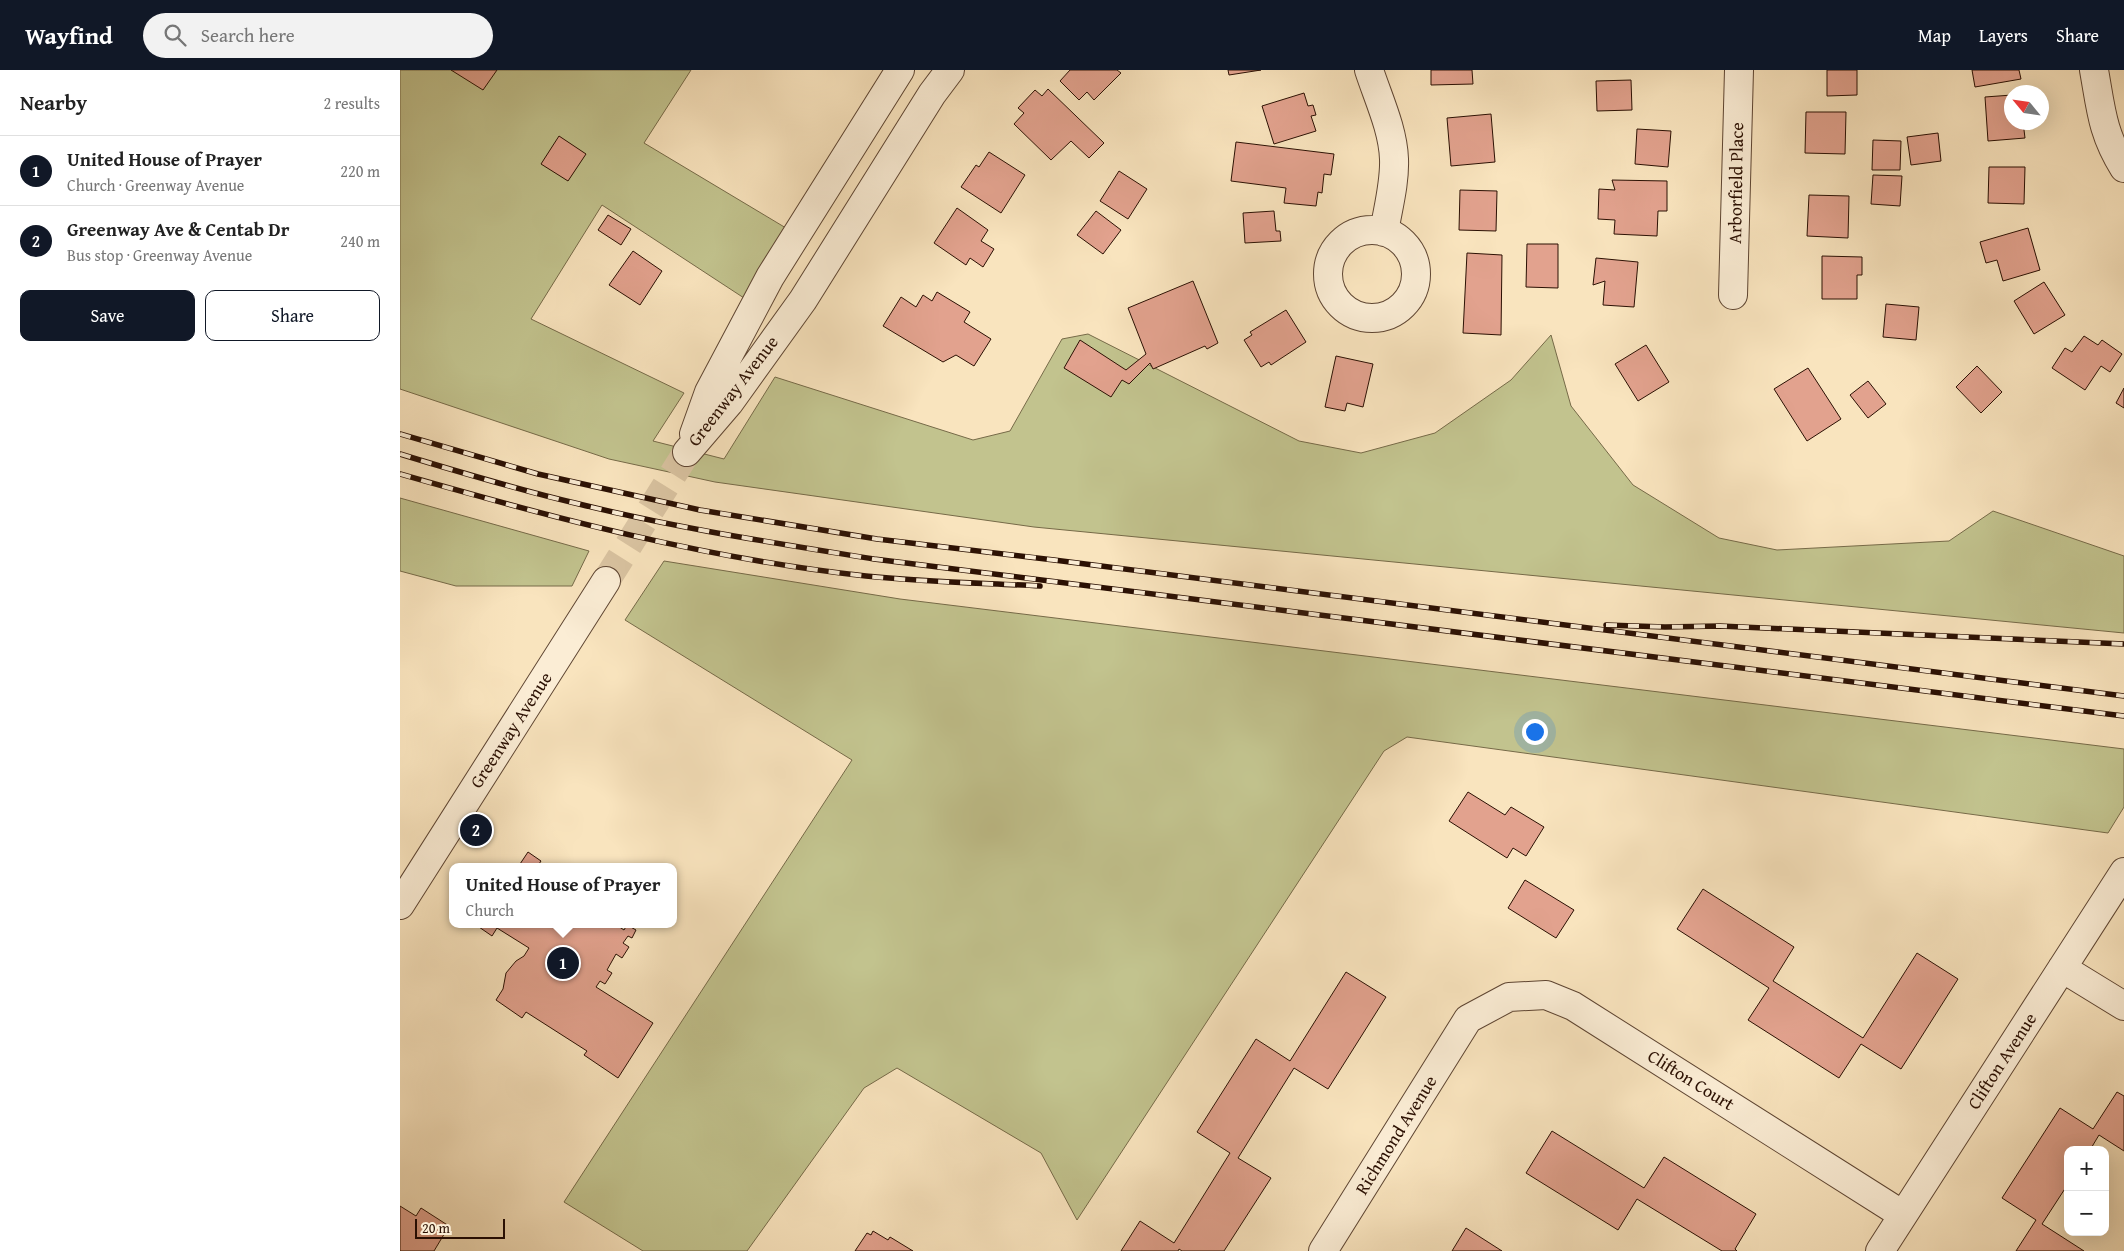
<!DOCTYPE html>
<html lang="en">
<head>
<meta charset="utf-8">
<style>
  body { margin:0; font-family:"Gentium Book Plus",serif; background:#f2f2f2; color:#222 }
  .controls { position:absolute; right:15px; bottom:15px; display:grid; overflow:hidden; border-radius:10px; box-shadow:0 5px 20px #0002 }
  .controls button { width:45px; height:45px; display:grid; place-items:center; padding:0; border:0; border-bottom:1px solid #e0e0e0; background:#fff; color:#222; font:25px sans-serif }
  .compass { position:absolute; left:1604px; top:15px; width:45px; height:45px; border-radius:50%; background:#fff; box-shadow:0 5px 20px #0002; rotate:299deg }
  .scale { position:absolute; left:15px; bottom:12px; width:90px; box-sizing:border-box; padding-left:5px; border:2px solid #2b1003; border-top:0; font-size:14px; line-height:18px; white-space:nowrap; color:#2b1003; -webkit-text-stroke:4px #fbedd5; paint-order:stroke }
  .you { position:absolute; left:1134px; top:661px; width:18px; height:18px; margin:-12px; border:4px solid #fff; border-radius:50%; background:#1a73e8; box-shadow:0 0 0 8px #1a73e833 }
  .badge { display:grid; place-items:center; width:32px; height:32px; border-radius:50%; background:#111827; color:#fff; font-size:16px; font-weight:700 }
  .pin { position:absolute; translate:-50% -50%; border:2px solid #fff; box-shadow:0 1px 5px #0006 }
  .popup { position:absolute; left:49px; top:793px; width:228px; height:65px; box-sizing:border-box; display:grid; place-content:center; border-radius:10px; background:#fff; filter:drop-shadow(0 1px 4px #0005); font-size:16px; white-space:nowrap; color:#767676 }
  .popup b { font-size:19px; color:#222 }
  .popup::after { content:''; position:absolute; left:50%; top:100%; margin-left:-10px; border:10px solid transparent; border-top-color:#fff }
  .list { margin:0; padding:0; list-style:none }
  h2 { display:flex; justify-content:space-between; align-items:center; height:65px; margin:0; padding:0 20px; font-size:21px }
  h2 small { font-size:16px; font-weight:400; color:#767676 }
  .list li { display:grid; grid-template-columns:32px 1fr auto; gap:15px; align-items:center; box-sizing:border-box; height:70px; padding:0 20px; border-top:1px solid #e0e0e0 }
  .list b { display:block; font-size:19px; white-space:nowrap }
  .list p { margin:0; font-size:16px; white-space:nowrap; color:#767676 }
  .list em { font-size:16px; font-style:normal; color:#767676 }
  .actions { display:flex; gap:10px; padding:15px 20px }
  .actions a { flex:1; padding:11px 0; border:1px solid #111827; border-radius:10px; text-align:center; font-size:18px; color:#111827 }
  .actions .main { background:#111827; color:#fff }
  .icon { flex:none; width:28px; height:28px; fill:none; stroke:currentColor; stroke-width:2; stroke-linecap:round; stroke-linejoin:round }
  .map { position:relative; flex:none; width:1724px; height:1181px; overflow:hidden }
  header { display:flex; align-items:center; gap:30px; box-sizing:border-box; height:70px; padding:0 25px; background:#111827; color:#fff }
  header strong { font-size:24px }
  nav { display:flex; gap:28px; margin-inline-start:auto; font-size:18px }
  .search { width:350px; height:45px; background:#f2f2f2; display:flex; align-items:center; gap:12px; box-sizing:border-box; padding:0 18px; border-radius:28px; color:#767676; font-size:19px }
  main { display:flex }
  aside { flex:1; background:#fff }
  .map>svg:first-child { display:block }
  .green { fill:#c2c38e; stroke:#766a48 }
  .building { fill:#e2a28e; stroke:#2b1003 }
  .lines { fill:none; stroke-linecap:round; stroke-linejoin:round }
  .minor-tunnel { stroke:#dac4a2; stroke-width:28; stroke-dasharray:28 14; stroke-linecap:butt }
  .minor-casing { stroke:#5e4532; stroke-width:30 }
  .minor { stroke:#fbedd5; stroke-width:28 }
  .rail-casing { stroke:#2b1003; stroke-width:5.5 }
  .rail { stroke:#fbedd5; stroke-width:4; stroke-dasharray:11; stroke-linecap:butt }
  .labels { text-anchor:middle; stroke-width:4.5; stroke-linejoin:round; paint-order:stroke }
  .street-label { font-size:18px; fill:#2b1003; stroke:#fbedd5 }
</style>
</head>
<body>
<header>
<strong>Wayfind</strong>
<div class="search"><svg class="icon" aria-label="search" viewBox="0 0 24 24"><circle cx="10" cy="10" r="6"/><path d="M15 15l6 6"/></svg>Search here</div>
<nav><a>Map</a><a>Layers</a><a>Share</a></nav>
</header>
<main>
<aside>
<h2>Nearby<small>2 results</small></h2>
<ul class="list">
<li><span class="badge">1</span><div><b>United House of Prayer</b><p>Church · Greenway Avenue</p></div><em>220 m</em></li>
<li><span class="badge">2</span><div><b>Greenway Ave &amp; Centab Dr</b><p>Bus stop · Greenway Avenue</p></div><em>240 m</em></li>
</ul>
<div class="actions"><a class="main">Save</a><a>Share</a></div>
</aside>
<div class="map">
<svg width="1724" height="1181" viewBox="0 0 1724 1181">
  <rect width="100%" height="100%" fill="#f9e4be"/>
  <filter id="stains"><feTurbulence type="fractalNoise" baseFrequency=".004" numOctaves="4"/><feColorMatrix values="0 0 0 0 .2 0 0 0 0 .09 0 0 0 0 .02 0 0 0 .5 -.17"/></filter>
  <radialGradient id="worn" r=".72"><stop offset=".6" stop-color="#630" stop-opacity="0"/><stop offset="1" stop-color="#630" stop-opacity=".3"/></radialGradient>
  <path class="green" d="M0,0H291L244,73L386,158L344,228L202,135L131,249L284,323L253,371L324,389L375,307L573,370L610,361L662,269L688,264L899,371L961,383L1035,363L1111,310L1151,265L1171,336L1233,415L1319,468L1377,480L1549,471L1593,441L1724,486V563L634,457L315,412L209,389L0,319Z
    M0,428L189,481L172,516H56L0,501Z
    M264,491L500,529L1724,679V737L1708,763L1007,667L984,681L677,1150L641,1083L497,998L464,1018L347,1181H243L164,1132L452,690L225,550Z"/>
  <path class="building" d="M51,0H97L83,20Z
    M670,0H717L721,3L694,30L687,22L679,30L660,11Z
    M828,0H861L829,5Z
    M1031,0H1072L1073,14L1031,15Z
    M1427,0H1457V25L1427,26Z
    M1572,0H1619L1621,9L1575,17Z
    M1231,10L1232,40L1197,41L1196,11Z
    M648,19L704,73L689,88L671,71L651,90L614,54L624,43L618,38L635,20L642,26Z
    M904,23L908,36L913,35L916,45L911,46L916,61L874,74L862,36Z
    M1612,25V52H1623L1625,68L1588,71L1585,27Z
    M1406,42H1446L1445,84L1405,83Z
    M1091,44L1095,92L1051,96L1047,48Z
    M1237,59L1271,61L1268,97L1235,94Z
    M1538,63L1541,91L1511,95L1507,67Z
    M159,66L186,84L168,111L141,94Z
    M1473,70L1501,71L1500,100H1472Z
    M836,72L934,84L931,105L924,104L922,123L918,122L916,136L884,133L886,118L831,111Z
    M589,82L625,105L601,143L561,117L576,95L579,97Z
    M1589,97H1625L1624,134L1588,133Z
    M719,101L747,119L728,149L700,131Z
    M1473,105L1502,106L1500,136L1471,134Z
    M1212,110L1267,111V141H1258L1257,166L1214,164L1215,150L1198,149L1199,119L1215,120Z
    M1060,120L1097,121L1096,161L1059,160Z
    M1409,125L1449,126L1448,168L1407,166Z
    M557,138L588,160L581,171L594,179L583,197L570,188L566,195L534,173Z
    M696,141L721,160L703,184L677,165Z
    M874,141L876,161H880L881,171L845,173L843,143Z
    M208,145L231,159L221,175L198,160Z
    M1628,158L1640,200L1603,211L1597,190L1586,193L1580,172Z
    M1127,174H1158V218L1126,217Z
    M233,181L262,201L240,235L209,215Z
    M1067,183L1102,185L1101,265L1063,263Z
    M1422,186L1462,187V205H1457V229H1422Z
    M1196,188L1238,192L1234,237L1203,235L1205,211L1193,215Z
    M793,211L818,273L807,279L805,276L753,299L750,293L729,314L722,310L711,327L664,298L680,270L726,300L746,284L728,238Z
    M1644,212L1665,245L1634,264L1614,231Z
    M537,222L570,242L564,252L591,269L574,296L556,285L543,292L483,256L501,227L516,237L523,225L532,231Z
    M1486,234L1519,237L1516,270L1483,267Z
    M886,240L906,272L871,295L869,292L861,297L844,270L852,265L850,262Z
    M1684,266L1698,275L1702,270L1722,284L1710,302L1701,296L1685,320L1652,298L1665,278L1672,282Z
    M1246,275L1269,312L1238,331L1215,294Z
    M936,286L973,294L963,337L947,333L945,341L925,337Z
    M1577,296L1602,322L1581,343L1556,317Z
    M1408,298L1441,349L1407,371L1374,319Z
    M1468,311L1486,334L1468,348L1450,325Z
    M1724,318V338L1716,333Z
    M1068,722L1105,745L1111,737L1144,757L1126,786L1113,778L1107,788L1049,751Z
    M128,782L141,791L137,797H118Z
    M1125,810L1174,840L1156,868L1108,838Z
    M1303,819L1394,877L1373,911L1463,968L1517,883L1558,909L1501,999L1461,974L1439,1008L1348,950L1369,918L1277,859Z
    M81,854H215L224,860L227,855L236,860L232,868L228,866L223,873L229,877L222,888L216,884L207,900L212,903L205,914L200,911L196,917L253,953L218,1008L184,985L187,981L126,942L122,948L96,930L103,919L106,903L116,891L124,886L129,878L97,858L92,866L79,857Z
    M946,902L986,927L928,1019L894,998L838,1088L871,1108L824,1181H782L779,1179L778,1181H721L740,1151L774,1173L830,1083L797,1062L856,969L890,991Z
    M1717,1022L1724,1026V1081L1699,1065L1690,1080H1668V1114L1642,1154L1684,1181H1616L1636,1150L1602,1128L1660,1038L1693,1059Z
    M1152,1061L1244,1118L1264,1087L1356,1144L1335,1179L1337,1181H1322L1237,1129L1218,1160L1126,1103Z
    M0,1136L16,1146L21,1138L49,1156L34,1181H0Z
    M1066,1158L1102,1181H1052Z
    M473,1161L488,1170L490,1167L513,1181H455L467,1163L471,1165Z"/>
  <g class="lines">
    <path class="minor-tunnel" d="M206,511L287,382"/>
    <g class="minor-casing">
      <path id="minor" d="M969,0C978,28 993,59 994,89C995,113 988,138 984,162
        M1694,0C1701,39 1702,63 1724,98
        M928 204a44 44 0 1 1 88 0a44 44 0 1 1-88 0Z
        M1333,225L1339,0
        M294,364L309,322L370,207L500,0
        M287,382L329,333L403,230L532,24L550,0
        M0,835L206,511
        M1662,898L1724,936
        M923,1181L1068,949L1109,927L1146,925L1173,936L1503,1145
        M1480,1181L1724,802"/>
    </g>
    <use href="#minor" class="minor"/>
    <g class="rail-casing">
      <path id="rail" d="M0,364L138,404L300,440L477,469L654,490L1724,626
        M0,384C59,402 119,420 179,434C276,458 375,473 474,489L1724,646
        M0,404C153,448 307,489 466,506C523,512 582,513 640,516
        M1206,555L1265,557L1320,556L1724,574"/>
    </g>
    <use href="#rail" class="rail"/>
  </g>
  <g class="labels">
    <g class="street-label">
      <text transform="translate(1336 113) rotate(-89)" y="6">Arborfield Place</text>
      <text transform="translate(333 321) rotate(-52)" y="6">Greenway Avenue</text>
      <text transform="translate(111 660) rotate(-57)" y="6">Greenway Avenue</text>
      <text transform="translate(1602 991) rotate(-57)" y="6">Clifton Avenue</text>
      <text transform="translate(1291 1010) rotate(32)" y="6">Clifton Court</text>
      <text transform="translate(996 1065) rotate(-58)" y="6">Richmond Avenue</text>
    </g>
  </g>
  <rect width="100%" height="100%" filter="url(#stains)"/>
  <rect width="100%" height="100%" fill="url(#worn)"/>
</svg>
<div class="controls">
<button>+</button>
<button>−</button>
</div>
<svg class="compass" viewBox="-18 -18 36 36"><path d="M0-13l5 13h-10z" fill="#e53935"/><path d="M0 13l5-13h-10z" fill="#767676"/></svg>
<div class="scale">20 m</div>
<div class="you"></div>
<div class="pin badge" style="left:163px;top:893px">1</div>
<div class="popup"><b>United House of Prayer</b>Church</div>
<div class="pin badge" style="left:76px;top:760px">2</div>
</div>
</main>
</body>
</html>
